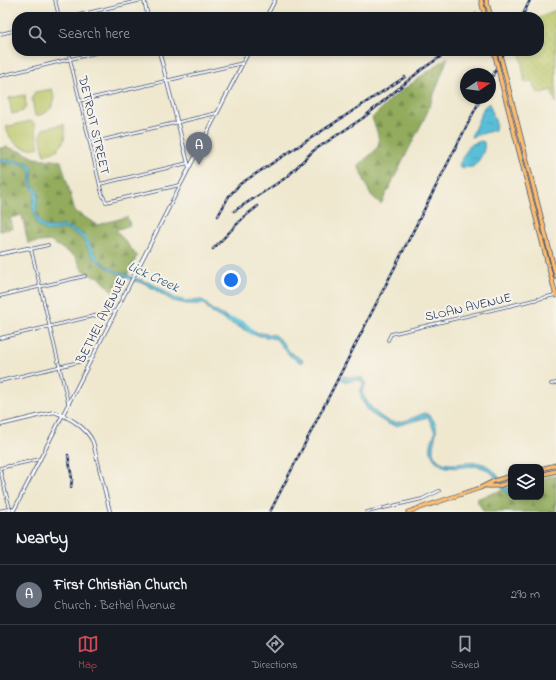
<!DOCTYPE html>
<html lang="en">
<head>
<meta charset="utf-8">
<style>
  body { margin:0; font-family:"Indie Flower",sans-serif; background:#242831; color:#f1f3f6 }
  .controls { position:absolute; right:12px; bottom:12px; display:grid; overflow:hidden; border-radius:8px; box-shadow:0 2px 6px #0003 }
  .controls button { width:36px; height:36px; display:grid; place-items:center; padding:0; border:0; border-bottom:1px solid #363941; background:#171b24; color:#f1f3f6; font:20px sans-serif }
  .compass { position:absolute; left:460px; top:68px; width:36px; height:36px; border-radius:50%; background:#171b24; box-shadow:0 2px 6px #0003; rotate:77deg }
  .you { position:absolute; left:231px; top:280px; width:14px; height:14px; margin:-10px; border:3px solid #fff; border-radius:50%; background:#1a73e8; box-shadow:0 0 0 6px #1a73e833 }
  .badge { display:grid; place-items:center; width:26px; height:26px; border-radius:50%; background:#d1495b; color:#fff; font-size:13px; font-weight:700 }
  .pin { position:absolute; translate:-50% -33px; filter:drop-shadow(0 1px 2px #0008) }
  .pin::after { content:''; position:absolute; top:21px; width:14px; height:12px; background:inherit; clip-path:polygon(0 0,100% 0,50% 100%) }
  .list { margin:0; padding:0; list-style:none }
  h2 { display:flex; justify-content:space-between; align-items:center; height:52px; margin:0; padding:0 16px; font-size:17px }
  h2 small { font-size:13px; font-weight:400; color:#9ea1a6 }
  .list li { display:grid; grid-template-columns:26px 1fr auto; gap:12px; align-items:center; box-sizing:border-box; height:60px; padding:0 16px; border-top:1px solid #363941 }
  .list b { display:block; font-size:15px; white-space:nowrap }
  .list p { margin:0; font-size:13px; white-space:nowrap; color:#9ea1a6 }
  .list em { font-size:13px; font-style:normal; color:#9ea1a6 }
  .icon { flex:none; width:22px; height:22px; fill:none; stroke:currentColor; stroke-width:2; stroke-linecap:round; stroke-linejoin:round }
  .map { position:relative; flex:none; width:556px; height:512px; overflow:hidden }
  .search { position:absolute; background:#171b24; box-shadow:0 2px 6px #0003; left:12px; right:12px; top:12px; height:44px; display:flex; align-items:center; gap:10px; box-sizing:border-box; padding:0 14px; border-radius:16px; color:#9ea1a6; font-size:15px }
  .sheet { height:112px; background:#171b24 }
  nav { display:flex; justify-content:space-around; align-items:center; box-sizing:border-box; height:56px; border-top:1px solid #363941; background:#171b24; font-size:11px; color:#9ea1a6 }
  nav a { display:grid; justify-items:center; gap:2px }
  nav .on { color:#d1495b }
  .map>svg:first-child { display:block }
  .grass { fill:url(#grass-dots); stroke:#6a7a63 }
  .forest { fill:url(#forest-firs); stroke:#566d5d }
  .garden { fill:#b9c668; stroke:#6a7a63 }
  .water { fill:url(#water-ripples); stroke:#3a779a }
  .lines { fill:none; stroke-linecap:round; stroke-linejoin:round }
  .river { stroke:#59bfd7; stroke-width:5 }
  .minor-casing { stroke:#3b4b6f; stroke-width:3.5 }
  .tertiary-casing { stroke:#3b4b6f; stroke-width:4 }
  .primary-casing { stroke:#3b4b6f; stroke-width:5 }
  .minor { stroke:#fff; stroke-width:2 }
  .tertiary { stroke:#fff; stroke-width:2.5 }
  .primary { stroke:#fcbd6f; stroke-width:3.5 }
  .rail-casing { stroke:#1b2f5e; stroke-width:2.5 }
  .rail { stroke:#f7f3e8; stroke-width:1; stroke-dasharray:3; stroke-linecap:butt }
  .primary-bridge-casing { stroke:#3b4b6f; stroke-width:5; stroke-linecap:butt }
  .primary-bridge { stroke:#fcbd6f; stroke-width:3.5 }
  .labels { text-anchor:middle; stroke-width:4; stroke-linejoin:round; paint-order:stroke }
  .street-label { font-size:13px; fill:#1b2f5e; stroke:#f7f3e8 }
  .water-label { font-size:14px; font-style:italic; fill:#2e5a82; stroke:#f7f3e8 }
</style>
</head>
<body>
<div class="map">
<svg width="556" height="512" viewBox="0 0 556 512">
  <defs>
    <pattern id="grass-dots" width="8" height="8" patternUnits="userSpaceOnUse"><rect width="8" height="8" fill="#b9c668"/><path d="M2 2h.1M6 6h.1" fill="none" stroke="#9eaa5d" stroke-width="1.8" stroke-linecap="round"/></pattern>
    <pattern id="forest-firs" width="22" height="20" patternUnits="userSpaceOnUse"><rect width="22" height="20" fill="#92ab5c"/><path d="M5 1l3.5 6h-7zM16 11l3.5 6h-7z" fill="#768c4f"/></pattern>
    <pattern id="water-ripples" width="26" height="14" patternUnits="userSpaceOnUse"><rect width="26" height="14" fill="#59bfd7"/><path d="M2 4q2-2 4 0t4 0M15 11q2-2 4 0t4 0" fill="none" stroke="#499cb2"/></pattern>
  </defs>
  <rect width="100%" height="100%" fill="#f7f3e8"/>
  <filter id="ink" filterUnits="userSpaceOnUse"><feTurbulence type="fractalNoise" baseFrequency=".025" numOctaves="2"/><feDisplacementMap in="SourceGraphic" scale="8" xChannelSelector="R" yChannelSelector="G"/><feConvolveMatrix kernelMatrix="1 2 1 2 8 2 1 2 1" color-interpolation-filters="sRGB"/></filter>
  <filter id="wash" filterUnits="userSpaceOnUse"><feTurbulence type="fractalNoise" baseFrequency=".012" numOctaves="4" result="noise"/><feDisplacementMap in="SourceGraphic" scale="16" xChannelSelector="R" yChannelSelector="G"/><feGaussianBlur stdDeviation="0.9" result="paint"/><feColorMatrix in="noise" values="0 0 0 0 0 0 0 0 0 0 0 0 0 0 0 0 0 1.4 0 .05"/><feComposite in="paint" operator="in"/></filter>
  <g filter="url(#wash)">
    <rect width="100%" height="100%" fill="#efe8cf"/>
    <path class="grass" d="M556,10V103L551,90L542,93L536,92L532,81L525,83L520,51H539V17Z"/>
    <path class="forest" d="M448,57L427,113L381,204L370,194L358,165C382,146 383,147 372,118L393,97Z
      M7,147L23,152L35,158L61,161L75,211L97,225L127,217L130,225L116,230L137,256L117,296L98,276H92L81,268L76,257L50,241L28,243L22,215L10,218L13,228L0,231V148Z
      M556,475V512H484L476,499L511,487V497H541V479Z"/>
    <path class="garden" d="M52,89C57,104 51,114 35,116L32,98L35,92Z
      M25,95L26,106L23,111L12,114L9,98Z
      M30,121L34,123L39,147C24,153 9,142 6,127Z
      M64,124C67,141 62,151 44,155L40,134L43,129Z"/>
    <path class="water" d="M489,103L496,123L495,130L471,137L484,107Z
      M481,141L484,142C486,151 479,161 473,167L461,168L459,165L469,145Z
      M0,159L27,162L32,166C35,176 27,183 38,190C40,202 32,210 40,222C46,231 56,225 65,226C70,227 75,230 79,232C89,237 93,253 101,261C115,274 141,278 158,287C168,292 169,297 182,300C189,302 196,300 203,300L211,309L255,332L275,335L279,338L290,352L303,360L302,363L290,356L276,339L255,335L228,322L212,313L204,304H187L173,301L144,283L134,281L112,271L93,257L81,237L69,230L63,229L48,232L37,225L36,221L32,206L35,193L30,184L31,173L28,167L24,164L0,162Z
      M342,376L363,378L366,384L362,392C365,402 381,420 392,422C402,424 416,416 425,413C444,423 433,437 433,452C441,474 466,458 483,464C492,467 498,476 503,483C507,488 511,491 511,496C501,491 498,477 489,471C472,459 450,476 436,461C427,451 431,443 435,432L428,417L396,426L388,424L370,413L361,399L360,391L363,385L362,381L354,380L348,382L340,379Z"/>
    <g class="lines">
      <path class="river" d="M229,320L243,323L252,332"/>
    </g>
  </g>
  <g filter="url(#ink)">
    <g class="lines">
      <g class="minor-casing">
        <path id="minor" d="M55,0L59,17
          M70,17L142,0
          M0,34L17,30
          M68,51L102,194L106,202L180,185
          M0,76L104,51
          M79,101L243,63
          M90,143L217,113
          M100,184L188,163
          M48,245L31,249L68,402
          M0,296L85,276
          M0,338L115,311
          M388,340L391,334L555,295
          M0,381L91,359
          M551,384L556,383
          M0,468L40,459
          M0,470L10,509
          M367,512L422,499L439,491"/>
      </g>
      <g class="tertiary-casing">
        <path id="tertiary" d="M144,0L148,17
          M266,17L275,0
          M159,51L189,167
          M0,254L28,248L31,249
          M0,425L54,412C69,417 86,427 93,442L110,512
          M0,511L10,509L14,510
          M13,512L249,51"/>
      </g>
      <g class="primary-casing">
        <path id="primary" d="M481,0L485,17
          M486,0L491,17
          M505,74L556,276
          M501,81L556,296
          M541,469L556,465
          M541,475L556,471
          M487,486H498L511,482
          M408,512L480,488L494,481L511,476"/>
      </g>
      <use href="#minor" class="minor"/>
      <use href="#tertiary" class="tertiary"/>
      <use href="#primary" class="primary"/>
      <g class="rail-casing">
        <path id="rail" d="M474,17L476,14
          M522,17L530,0
          M490,81L505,51
          M234,211L287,177L313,151L363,118L421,70L449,51
          M218,216L229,196L240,184L405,77
          M213,249L244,217L258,206
          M68,455L72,479L71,487
          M270,512L481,98"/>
      </g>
      <use href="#rail" class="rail"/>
      <g class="primary-bridge-casing">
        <path id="primary-bridge" d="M494,51L501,81
          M499,51L505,74"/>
      </g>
      <use href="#primary-bridge" class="primary-bridge"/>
    </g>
  </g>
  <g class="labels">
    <g class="street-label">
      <text transform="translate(95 125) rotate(77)" y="5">DETROIT STREET</text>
      <text transform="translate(468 306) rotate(-13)" y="5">SLOAN AVENUE</text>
      <text transform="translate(100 320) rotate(-63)" y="5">BETHEL AVENUE</text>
    </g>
    <g class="water-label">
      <text transform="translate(154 276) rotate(25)" y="5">Lick Creek</text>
    </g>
  </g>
</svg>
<div class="controls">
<button><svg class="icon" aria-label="layers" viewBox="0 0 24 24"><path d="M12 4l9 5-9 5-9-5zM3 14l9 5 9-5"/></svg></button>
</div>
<svg class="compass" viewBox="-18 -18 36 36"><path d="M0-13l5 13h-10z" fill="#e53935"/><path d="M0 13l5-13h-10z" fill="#9ea1a6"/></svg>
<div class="you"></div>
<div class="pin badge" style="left:199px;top:165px;background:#6b7280">A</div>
<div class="search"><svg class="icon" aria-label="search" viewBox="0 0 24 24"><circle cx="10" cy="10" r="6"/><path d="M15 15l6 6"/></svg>Search here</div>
</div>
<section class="sheet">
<h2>Nearby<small></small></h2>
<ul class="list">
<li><span class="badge" style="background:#6b7280">A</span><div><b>First Christian Church</b><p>Church · Bethel Avenue</p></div><em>290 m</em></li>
</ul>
</section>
<nav>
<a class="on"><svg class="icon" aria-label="map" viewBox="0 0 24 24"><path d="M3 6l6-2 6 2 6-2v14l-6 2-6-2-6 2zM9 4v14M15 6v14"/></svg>Map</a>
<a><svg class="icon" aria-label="directions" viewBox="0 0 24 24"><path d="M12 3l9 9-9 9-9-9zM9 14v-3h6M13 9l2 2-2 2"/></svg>Directions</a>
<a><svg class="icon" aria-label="saved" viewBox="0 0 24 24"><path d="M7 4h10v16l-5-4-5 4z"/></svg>Saved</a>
</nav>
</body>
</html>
